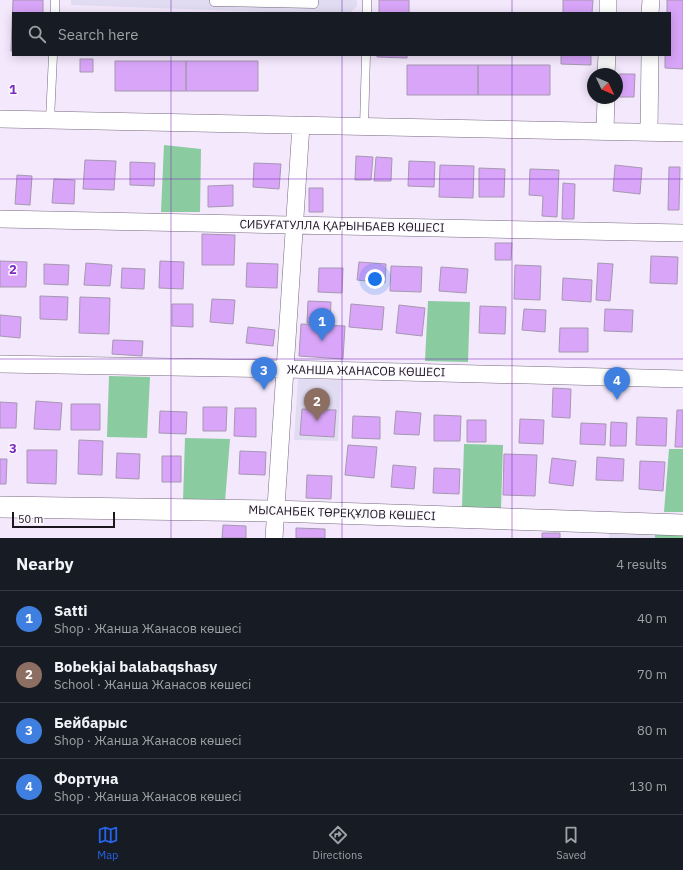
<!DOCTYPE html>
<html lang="en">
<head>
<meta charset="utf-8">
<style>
  body { margin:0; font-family:"IBM Plex Sans",sans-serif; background:#20242c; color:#f1f3f6 }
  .compass { position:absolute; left:587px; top:68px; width:36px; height:36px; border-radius:50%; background:#171b24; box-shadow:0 2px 10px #0003; rotate:134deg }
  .scale { position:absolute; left:12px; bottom:10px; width:103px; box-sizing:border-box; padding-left:4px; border:2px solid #1c161f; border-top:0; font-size:11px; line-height:14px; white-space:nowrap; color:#1c161f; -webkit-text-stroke:3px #fcf9ff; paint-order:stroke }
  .you { position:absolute; left:375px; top:279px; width:14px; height:14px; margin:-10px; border:3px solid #fff; border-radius:50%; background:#1a73e8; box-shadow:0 0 0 6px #1a73e833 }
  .badge { display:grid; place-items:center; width:26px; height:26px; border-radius:50%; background:#2563eb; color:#fff; font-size:13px; font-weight:700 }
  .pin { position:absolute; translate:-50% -33px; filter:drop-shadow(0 1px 2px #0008) }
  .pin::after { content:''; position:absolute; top:21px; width:14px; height:12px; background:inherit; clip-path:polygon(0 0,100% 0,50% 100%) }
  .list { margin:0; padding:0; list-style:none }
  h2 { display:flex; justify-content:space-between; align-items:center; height:52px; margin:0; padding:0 16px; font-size:17px }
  h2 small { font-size:13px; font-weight:400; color:#9ea1a6 }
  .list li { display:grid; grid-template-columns:26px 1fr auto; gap:12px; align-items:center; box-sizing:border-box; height:56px; padding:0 16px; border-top:1px solid #363941 }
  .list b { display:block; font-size:15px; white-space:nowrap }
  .list p { margin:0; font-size:13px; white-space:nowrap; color:#9ea1a6 }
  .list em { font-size:13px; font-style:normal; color:#9ea1a6 }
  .icon { flex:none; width:22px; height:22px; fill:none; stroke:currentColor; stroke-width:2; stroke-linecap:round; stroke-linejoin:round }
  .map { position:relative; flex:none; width:683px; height:538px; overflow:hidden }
  .search { position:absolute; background:#171b24; box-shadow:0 2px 10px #0003; left:12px; right:12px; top:12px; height:44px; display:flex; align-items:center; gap:10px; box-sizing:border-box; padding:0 14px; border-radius:0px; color:#9ea1a6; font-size:15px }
  .sheet { height:276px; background:#171b24 }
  nav { display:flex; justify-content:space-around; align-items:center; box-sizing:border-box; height:56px; border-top:1px solid #363941; background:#171b24; font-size:11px; color:#9ea1a6 }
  nav a { display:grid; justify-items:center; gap:2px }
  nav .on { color:#2563eb }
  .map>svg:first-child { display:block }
  .education { fill:#e1dcf2 }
  .green { fill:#8acba0 }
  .building { fill:#d8a5f8; stroke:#a698b0 }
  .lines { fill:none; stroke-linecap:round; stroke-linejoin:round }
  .service-casing { stroke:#776a80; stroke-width:9 }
  .minor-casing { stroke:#776a80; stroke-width:18 }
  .tertiary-casing { stroke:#776a80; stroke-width:22 }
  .service { stroke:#fff; stroke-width:8 }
  .minor { stroke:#fff; stroke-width:17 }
  .tertiary { stroke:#fff; stroke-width:21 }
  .grid { fill:none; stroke:#7b2cbf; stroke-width:1; stroke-opacity:0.55 }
  .labels { text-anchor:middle; stroke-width:3; stroke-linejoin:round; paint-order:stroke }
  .street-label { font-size:12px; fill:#1c161f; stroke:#fcf9ff }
  .grid-label { font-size:13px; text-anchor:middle; font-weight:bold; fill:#7b2cbf; stroke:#fcf9ff; stroke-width:3; stroke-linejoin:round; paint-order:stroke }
</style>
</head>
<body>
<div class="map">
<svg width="683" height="538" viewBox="0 0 683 538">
  <rect width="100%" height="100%" fill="#f4e8fd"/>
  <path class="education" d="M71,0H357V6L350,13H297L71,5Z
    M298,379L341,380L338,441L294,440Z
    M609,532L655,534V538H609Z"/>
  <path class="green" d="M164,145L201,149L200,212H161Z
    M428,301L470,302L468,362L425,361Z
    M109,376L150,377L147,438L107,437Z
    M185,438L230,439L225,502L183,501Z
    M464,444L503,445L501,508L462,507Z
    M669,449H683V512H664Z
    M655,534L683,535V538H655Z"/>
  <path class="building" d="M13,0H43V13H13V51H11Z
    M379,0H409V13H379Z
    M563,0H593L592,13H563Z
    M667,0H683V69L665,68V55H670V13H667Z
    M377,55H407V58L377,57Z
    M561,55H591V65L561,64Z
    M80,59H93V72H80Z
    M115,61H186V91H115Z
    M186,61H258V91H186Z
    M407,65H478V95H407Z
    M478,65H550V95H478Z
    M619,74H635L634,97H619Z
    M356,156L373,157L371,180H355Z
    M376,157L392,158L391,181H374Z
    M85,160L116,161L114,190L83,189Z
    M409,161L435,162L434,187L408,186Z
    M130,162L155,163L154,186L130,185Z
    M254,163L281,164L279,189L253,187Z
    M440,165L474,166L473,198L439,197Z
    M615,165L642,168L640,194L613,191Z
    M669,167H680L679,210H668Z
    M479,168L505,169L504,197H479Z
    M530,169L559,170L557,217L542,216L543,196L529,195Z
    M17,175L32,176L30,205L15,204Z
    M54,179L75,180L74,204L52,203Z
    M563,183L575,184L574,219H562Z
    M233,185V206L208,207V186Z
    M309,188H323V212H309Z
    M202,234L235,235L234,265H202Z
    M495,243H512L511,260H495Z
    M651,256L678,257L677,284L650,283Z
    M0,261L27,262L26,287H0Z
    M160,261L184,262L183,289L159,288Z
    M359,262L386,264L385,283L357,280Z
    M86,263L112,265L110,286L84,285Z
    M247,263L278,264L277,288L246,287Z
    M598,263L613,264L610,301L596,300Z
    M44,264L69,265L68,285L44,284Z
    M515,265L541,266L540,300L514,299Z
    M391,266L422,267L421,292L390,291Z
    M441,267L468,269L466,293L439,291Z
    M122,268L145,269L144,289L121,288Z
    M319,268H343L342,293L318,292Z
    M563,278L592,280L591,302L562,300Z
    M40,296L68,297L67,320L40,319Z
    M80,297L110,298L109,334L79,333Z
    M212,299L235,300L233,324L210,322Z
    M308,301L331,302L330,324L307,323Z
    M172,304H193V327L172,326Z
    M351,304L384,307L382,330L349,327Z
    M399,305L425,308L422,336L396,333Z
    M480,306L506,307L505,334L479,333Z
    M524,309L546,310L545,332L522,330Z
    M605,309L633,310L632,332L604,331Z
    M0,315L21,317L20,338L0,336Z
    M301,324L345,326L343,359L299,356Z
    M248,327L275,330L273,346L246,343Z
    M560,328H588V352H559Z
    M113,340L143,341L142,356L112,354Z
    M553,388L571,389L570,418L552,417Z
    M36,401L62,403L60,430L34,429Z
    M0,402L17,403L16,428H0Z
    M71,404H100V430H71Z
    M203,407H227L226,431H203Z
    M235,408H256V437L234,436Z
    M302,409L336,410L334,437L300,435Z
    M677,410H683V447H675Z
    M160,411L187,412L186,434L159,433Z
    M396,411L421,413L419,435L394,434Z
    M434,415L461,416L460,441H434Z
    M353,416L380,417V439L352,438Z
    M637,417L667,418L666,446L636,445Z
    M520,419L544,420L543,444L519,443Z
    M467,420H486V442H467Z
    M611,422L627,423L626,446H610Z
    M581,423L606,424L605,445L580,444Z
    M79,440L103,441L102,475L78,474Z
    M348,445L377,447L374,478L345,475Z
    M27,450H57L56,484L27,483Z
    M240,451L266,452L265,475L239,474Z
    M117,453L140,454L139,479L116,478Z
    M504,454L537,455L535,496L503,495Z
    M162,456H181V482H162Z
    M597,457L624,459L623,481L596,480Z
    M552,458L576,461L573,486L549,483Z
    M0,459H7L6,484H0Z
    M640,461L665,462L663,491L639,489Z
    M393,465L416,467L414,489L391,487Z
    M434,468L460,469L459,494L433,493Z
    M307,475L332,476L331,499L306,498Z
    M223,525L246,526V538H222Z
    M296,528L325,529V538H296Z
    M542,533H560V538H542Z"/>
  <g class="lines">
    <g class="service-casing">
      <path id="service" d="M214,0V2L314,4V0
        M55,13V0
        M367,13V0
        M50,120L53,55
        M364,127L366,55"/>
    </g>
    <g class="minor-casing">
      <path id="minor" d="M608,13V0
        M650,13L651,0
        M606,74L607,55
        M0,119L683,133
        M605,131L606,98
        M649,132L650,55
        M0,219L683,233
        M0,364L284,369L683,379
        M274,538L301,125"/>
    </g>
    <g class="tertiary-casing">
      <path id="tertiary" d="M0,507L275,511L683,525"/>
    </g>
    <use href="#service" class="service"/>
    <use href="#minor" class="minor"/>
    <use href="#tertiary" class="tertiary"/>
  </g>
  <path class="grid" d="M171,0V13M342,0V13M512,0V13M171,55V538M342,55V538M512,55V538M0,179H683M0,359H683"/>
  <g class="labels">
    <g class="street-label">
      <text transform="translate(342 226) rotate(1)" y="4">СИБУҒАТУЛЛА ҚАРЫНБАЕВ КӨШЕСІ</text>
      <text transform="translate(366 371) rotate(1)" y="4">ЖАНША ЖАНАСОВ КӨШЕСІ</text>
      <text transform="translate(342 513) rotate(2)" y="4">МЫСАНБЕК ТӨРЕҚҰЛОВ КӨШЕСІ</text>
    </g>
  </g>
  <g class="grid-label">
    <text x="13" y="94">1</text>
    <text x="13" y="274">2</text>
    <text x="13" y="453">3</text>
  </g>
</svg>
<svg class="compass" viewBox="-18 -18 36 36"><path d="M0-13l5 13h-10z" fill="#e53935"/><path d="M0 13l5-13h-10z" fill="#9ea1a6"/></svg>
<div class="scale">50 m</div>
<div class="you"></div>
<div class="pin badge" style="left:322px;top:341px;background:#3f7fe0">1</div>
<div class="pin badge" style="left:317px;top:421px;background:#8d6e63">2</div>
<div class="pin badge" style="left:264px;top:390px;background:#3f7fe0">3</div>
<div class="pin badge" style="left:617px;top:400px;background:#3f7fe0">4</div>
<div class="search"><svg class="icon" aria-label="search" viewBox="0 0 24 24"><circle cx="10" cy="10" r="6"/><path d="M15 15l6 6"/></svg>Search here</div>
</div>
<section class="sheet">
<h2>Nearby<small>4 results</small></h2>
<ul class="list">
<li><span class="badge" style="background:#3f7fe0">1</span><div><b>Satti</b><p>Shop · Жанша Жанасов көшесі</p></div><em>40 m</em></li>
<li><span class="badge" style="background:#8d6e63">2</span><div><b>Bobekjai balabaqshasy</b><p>School · Жанша Жанасов көшесі</p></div><em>70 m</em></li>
<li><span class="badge" style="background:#3f7fe0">3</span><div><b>Бейбарыс</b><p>Shop · Жанша Жанасов көшесі</p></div><em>80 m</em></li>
<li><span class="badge" style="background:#3f7fe0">4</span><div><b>Фортуна</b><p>Shop · Жанша Жанасов көшесі</p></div><em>130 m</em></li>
</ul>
</section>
<nav>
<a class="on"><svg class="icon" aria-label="map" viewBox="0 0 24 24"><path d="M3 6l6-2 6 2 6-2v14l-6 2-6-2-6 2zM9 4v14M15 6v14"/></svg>Map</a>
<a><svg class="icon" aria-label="directions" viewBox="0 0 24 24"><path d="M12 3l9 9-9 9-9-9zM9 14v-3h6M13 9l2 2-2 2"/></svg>Directions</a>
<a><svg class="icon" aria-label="saved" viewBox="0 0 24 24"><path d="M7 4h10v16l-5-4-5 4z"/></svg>Saved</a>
</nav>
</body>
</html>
